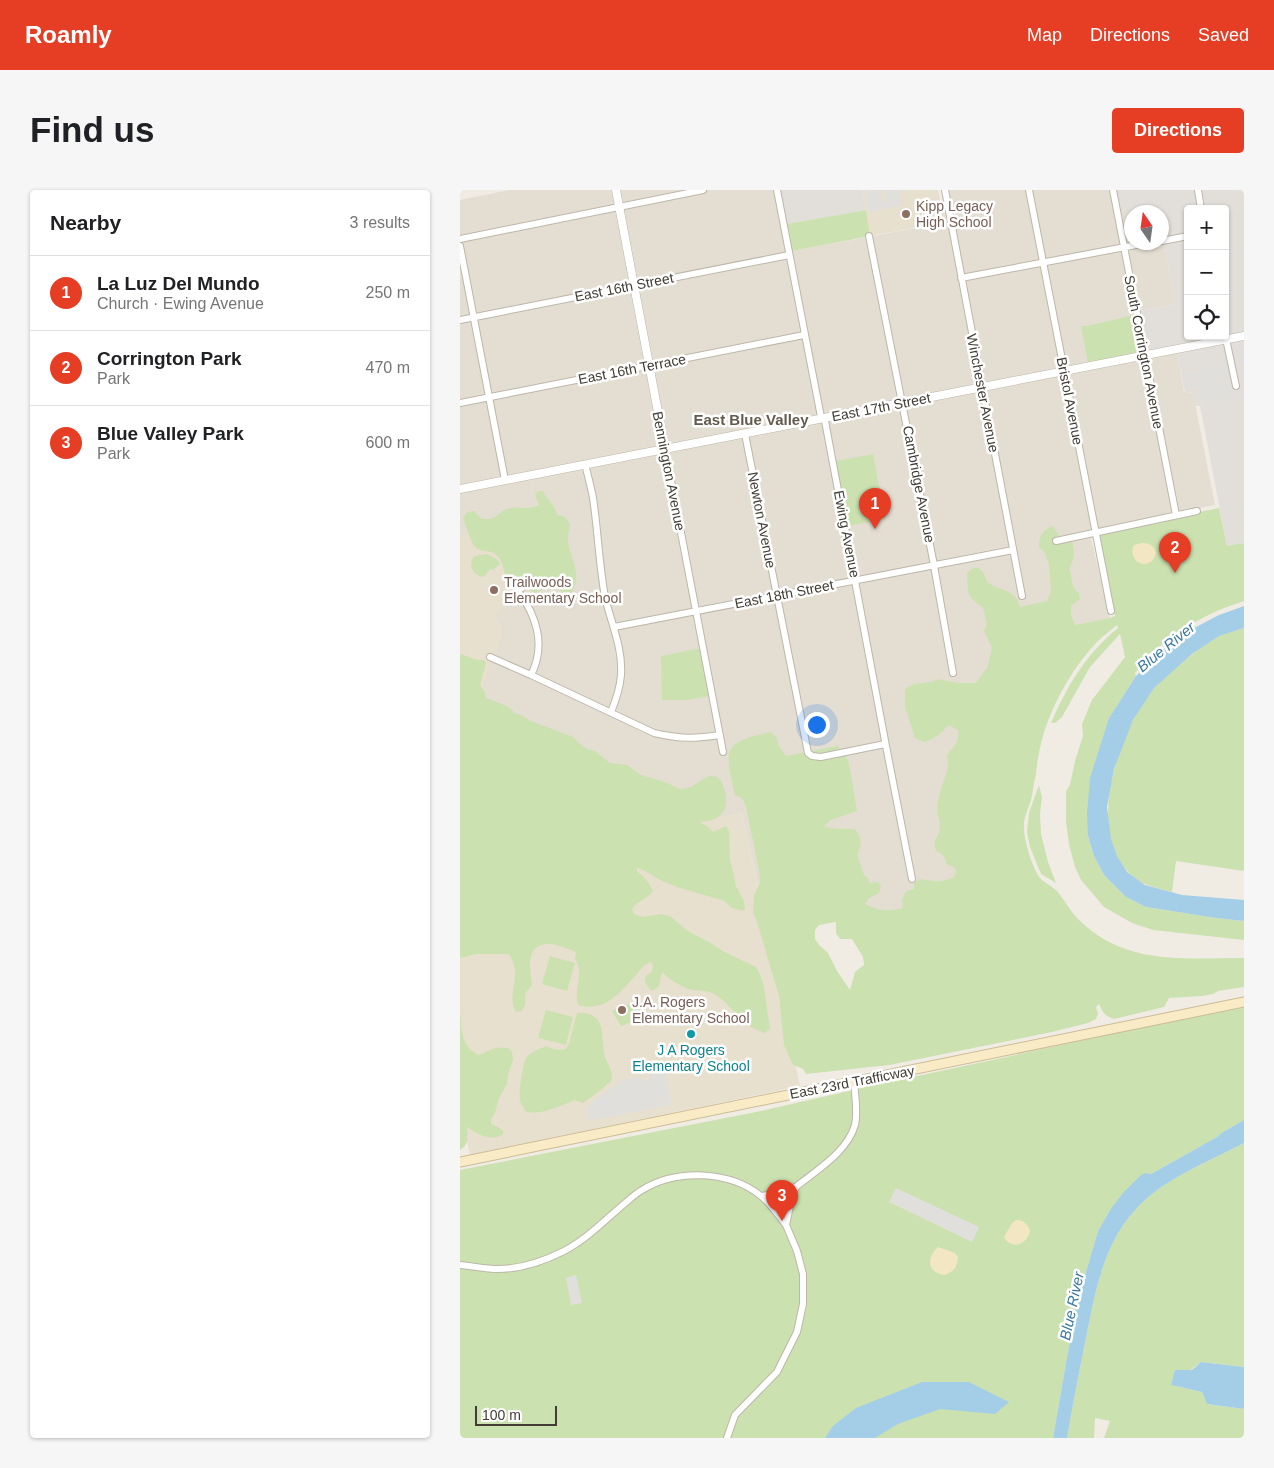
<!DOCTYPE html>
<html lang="en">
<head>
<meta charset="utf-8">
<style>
  body { margin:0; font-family:Arial,sans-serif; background:#f6f6f6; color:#202124 }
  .controls { position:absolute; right:15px; top:15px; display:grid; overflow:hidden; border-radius:5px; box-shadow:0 1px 4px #0004 }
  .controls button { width:45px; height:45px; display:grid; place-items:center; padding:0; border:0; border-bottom:1px solid #e0e0e0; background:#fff; color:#202124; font:25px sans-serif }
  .compass { position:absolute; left:664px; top:15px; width:45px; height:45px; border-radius:50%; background:#fff; box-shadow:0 1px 4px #0004; rotate:347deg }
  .scale { position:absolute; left:15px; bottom:12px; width:82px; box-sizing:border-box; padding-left:5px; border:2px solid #413c34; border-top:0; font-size:14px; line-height:18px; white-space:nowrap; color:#413c34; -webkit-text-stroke:4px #fff; paint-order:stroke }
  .you { position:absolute; left:356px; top:534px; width:18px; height:18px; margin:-12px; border:4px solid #fff; border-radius:50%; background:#1a73e8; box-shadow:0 0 0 8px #1a73e833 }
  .badge { display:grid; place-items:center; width:32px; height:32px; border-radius:50%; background:#e63d25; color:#fff; font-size:16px; font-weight:700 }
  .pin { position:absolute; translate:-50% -41px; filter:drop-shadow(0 1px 2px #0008) }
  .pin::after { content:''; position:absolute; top:26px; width:18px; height:15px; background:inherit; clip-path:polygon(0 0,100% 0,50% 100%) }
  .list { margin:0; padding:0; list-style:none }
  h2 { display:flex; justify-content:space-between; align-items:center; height:65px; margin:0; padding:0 20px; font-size:21px }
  h2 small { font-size:16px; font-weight:400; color:#757577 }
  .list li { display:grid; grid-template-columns:32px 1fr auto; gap:15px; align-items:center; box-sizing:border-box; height:75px; padding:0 20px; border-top:1px solid #e0e0e0 }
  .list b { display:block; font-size:19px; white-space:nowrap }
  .list p { margin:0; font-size:16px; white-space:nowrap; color:#757577 }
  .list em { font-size:16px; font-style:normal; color:#757577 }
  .icon { flex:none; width:28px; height:28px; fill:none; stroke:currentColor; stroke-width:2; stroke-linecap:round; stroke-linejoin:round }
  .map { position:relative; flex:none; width:784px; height:1248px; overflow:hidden; border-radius:5px }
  header { display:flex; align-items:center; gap:30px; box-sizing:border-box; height:70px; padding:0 25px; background:#e63d25; color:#fff }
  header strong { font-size:24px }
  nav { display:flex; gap:28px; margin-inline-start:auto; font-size:18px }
  .intro { display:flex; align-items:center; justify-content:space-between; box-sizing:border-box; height:120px; padding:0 30px }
  h1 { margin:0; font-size:35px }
  .button { padding:12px 22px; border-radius:5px; background:#e63d25; color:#fff; font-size:18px; font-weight:700 }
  main { display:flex; gap:30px; padding:0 30px }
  aside { flex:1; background:#fff; border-radius:5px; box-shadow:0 1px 4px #0004 }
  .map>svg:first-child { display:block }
  .residential { fill:#e4ded2 }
  .industrial { fill:#e2ded9 }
  .education { fill:#e8e0cf }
  .green { fill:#cce1b0; fill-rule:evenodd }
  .sand { fill:#f2e7c2 }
  .parking { fill:#e1dfdc }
  .water { fill:#a4cee8 }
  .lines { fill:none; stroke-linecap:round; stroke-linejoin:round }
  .minor-casing { stroke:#bdb6aa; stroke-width:8 }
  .tertiary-casing { stroke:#bdb6aa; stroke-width:9 }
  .secondary-casing { stroke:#ccbd97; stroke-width:11 }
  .minor { stroke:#fff; stroke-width:6 }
  .tertiary { stroke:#fff; stroke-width:8 }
  .secondary { stroke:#f9ebc5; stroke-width:9 }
  .education-dot { fill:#8d6e63; stroke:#fff; stroke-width:2 }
  .culture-dot { fill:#0f9aa8; stroke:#fff; stroke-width:2 }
  .labels { text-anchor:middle; stroke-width:5; stroke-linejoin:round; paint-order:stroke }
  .education-label { font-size:14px; fill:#785e54; stroke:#fff; text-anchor:start }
  .street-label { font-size:14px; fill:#413c34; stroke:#fff }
  .culture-label { font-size:14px; fill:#0d838f; stroke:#fff }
  .neighbourhood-label { font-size:15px; font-weight:bold; fill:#635a4d; stroke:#fff }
  .water-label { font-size:15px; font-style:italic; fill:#3878a3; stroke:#fff }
</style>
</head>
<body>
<header>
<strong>Roamly</strong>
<nav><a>Map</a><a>Directions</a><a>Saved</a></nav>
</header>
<div class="intro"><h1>Find us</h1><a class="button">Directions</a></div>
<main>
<aside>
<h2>Nearby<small>3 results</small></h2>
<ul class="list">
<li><span class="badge">1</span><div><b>La Luz Del Mundo</b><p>Church · Ewing Avenue</p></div><em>250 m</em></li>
<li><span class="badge">2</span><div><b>Corrington Park</b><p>Park</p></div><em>470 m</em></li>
<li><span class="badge">3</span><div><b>Blue Valley Park</b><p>Park</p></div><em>600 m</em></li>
</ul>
</aside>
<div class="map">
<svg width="784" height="1248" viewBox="0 0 784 1248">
  <rect width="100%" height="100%" fill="#f0ece4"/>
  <path class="residential" d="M49,0H314L326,62L494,31L489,0H650L697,16L698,22H672V52H702V42L715,114L673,122L681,169L717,163L724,202L733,203L755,315L629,340L650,428L537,452L524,611L502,692L444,723H406L308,743L282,623L0,682V514L34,425L92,328L0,346V302L121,279L126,288L130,307L157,471V489L154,504L146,524L182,542L210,550L229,552L248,550L262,546L240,426L241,424L557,361L556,355L233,418L256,540L255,542L239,545L210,544L189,538L157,521L156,518L163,499L165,478L147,401L127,271L0,296V10Z"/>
  <path class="industrial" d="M320,0H402L406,20L327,34Z
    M655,0H734L738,19H728V42L702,47V22H698L697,16L660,23Z
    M741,0H784V143L690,161L687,159L679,121L715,114L704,53L728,48V146H765V19H745Z
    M784,150V353L767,356L740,216H735L732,203L730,202L725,203L717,163Z"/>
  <path class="education" d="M402,0H478L482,20L486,25L487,32L410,46Z
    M92,328L103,376L34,425L43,440L36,466L32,465L21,502L0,514V346Z
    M282,623L340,896L10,965L0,919V682Z"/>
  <path class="green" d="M406,20L410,46L332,61L327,34Z
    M674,125L680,162L628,173L621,136H627Z
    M413,264L425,329L388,336L376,271Z
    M78,301H83C88,312 94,312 97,325L105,327L110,334C110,338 108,343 108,346C107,367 124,381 112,402L104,403L98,400L94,391L88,390L84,394L82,400L74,403L68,398L65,390L61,387L53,392H50C43,385 44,375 39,368C33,359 25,363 18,359C11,356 6,335 3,328L7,322L14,321L22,329C39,330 34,324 47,319C57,315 68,321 79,315L75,305Z
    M759,318L767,356L784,353V411C755,420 725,435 702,455C692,463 684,473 675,483L676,486L649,528L628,646L634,666L644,685L666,707L686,717L756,728L784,731V750L693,740L672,733L644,717L621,690L615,677L609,654L606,632V601L610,595L615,571L623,546L622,534L632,510L665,467L660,444L630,477L602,527L595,533H591C608,495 625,465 658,438L657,435C651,440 643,446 637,452C611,479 588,521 580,558C578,566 577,575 576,584C574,592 573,601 571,610C568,620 563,628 564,639C564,650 573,681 581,689C585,693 591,696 596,700C604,709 610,721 619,730C666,776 725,768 784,768V797L758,801L753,804L742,806L709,808L704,817L654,829C645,826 643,823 639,814L636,817L638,824L636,829L628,833L592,842L429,875L346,884L343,879L333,875L324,855L319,806L297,732L293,723L294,705L300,693L299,681L286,617L282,608L275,605C264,558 262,553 311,542L317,548L319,556L326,566L377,556L385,563L389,573L397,621L371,630L364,636C375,641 385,637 396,640C402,649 402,655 397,664L404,685L408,688L409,693L418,692L421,696L419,703L409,708L405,714C419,721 428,722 443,718L442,710L446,701L454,699V693L460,689C477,691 478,694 494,687L496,681L494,677L486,674C485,666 483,664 476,661L474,652C487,633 474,630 478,611C480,600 485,589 488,577C489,574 487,570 487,566C489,562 494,557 496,553C498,549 498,545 499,541L489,535C479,544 477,548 464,552L455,548L445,517V499L454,494L471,492L478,489L499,493H515C521,489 521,483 527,479L532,458L524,441L527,434L523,418L511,408L508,402L507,383L513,378H519L524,383L527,392C541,402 555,398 560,417L587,411L590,404L591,397L589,375L585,363L579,357C579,347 582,339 593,336L599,346L612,351C615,362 615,369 609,379C614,389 609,396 619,403L620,409L611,416V425L615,435L650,428L655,426L639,350L640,344L642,342ZM376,732V743L380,749H392L403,767L404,775L395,782L390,800L377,781L368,763L359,755L355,749V740L359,735Z
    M27,364L38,370L40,374L33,380L30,379L24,387C12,386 8,375 14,366Z
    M784,438V681L716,671L712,702C696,698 680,695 668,682C625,637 660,540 693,499C698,493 705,488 710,483C725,470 741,456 759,446C767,443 776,440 784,438Z
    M241,458L251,506L227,510H202L201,466Z
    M0,464C9,466 15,471 24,470L26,473L20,495L25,502L26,508L40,513L50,518L55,523L63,526L71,531L113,547L119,553L127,559L135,561L150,573L167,575L181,585L205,592L220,599L231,597L243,589L250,586L258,587C267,598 272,621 255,629C251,631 245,631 240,632L247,636L253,642L266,636L269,641L270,670L273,681L276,696L284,711L285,719L282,721L272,718L264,711L217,697L202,691L185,681L177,678V681C184,687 189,692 193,701C187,709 178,710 172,719L174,724L182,727L201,724L210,726L228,741L249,752L263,761L296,777L300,784L304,797L310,839L305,843C282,838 271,812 252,803C246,800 238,801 232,800C221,797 210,790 202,782L199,796L194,800H190L185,792V787L192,781L193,775L190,772C183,775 181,779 176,785C160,803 144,823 118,815C113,798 125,782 115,769L116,762C108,759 97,754 89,754C65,754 70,779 72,795C71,797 69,799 67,801C62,809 70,812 61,821L56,822C48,810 56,793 55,780C54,774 52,769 49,764H17L0,768Z
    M579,595L582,607L580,624L581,644L588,672L596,693L581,684L570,657L567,642L569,623Z
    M90,766L115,773L107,801L82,794Z
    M178,813L181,820L170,823V826L172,832L161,836L152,821L165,815Z
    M784,816V930L763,942L757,947L691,984L686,983L650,1020L638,1041L616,1116L593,1248H0V980L296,922L415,895Z
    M86,820L113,827L106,855L78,848Z
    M0,821C2,839 0,856 19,865C32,860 33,856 48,858L52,862L53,870L48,885L47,894L39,908L35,923L31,929V934L38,937L43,941V945C30,951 18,945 7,937C8,947 9,955 0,960Z
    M117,823C149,821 140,849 145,867C148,875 153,881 152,890L141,900L123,913L115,910C102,915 79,927 65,921C64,918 61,914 60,911C58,904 63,873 66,868C70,862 79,859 86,856C93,859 99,861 106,859L109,853Z
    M784,953V1177L741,1172L711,1195L742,1202L747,1214L784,1219V1248H644L650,1231L635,1228L634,1248H607C612,1218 618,1188 624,1158C634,1110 641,1055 677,1018C705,988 748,972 784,953Z"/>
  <path class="sand" d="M682,353C690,353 694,356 696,363C690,384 666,371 674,355Z
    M556,1030C564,1030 568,1034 570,1041C567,1055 551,1060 544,1047L552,1033Z
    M478,1057L495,1063L498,1067C497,1078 494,1081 485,1085C467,1083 466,1068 478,1057Z"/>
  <path class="parking" d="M405,0H421L423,13L427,12L425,0H439L442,12L439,13V16L409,22Z
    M767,174L774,206L740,213L736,196L724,198L721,183Z
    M205,882L212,915L128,931L126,918L150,898L160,896L159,891L181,886L182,891L189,889L188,885Z
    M436,998L519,1037L512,1052L429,1012Z
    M116,1085L122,1113L111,1115L106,1088Z"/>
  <path class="water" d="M784,416V438L759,446L732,464L694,498L673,530L654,579L647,617L651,649L657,666L667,682L685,695L722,705L784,710V731L756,728L686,717L666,707L644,685L634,666L628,646L627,624L630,588L649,528L676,486L715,448L759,425Z
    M784,930V953C748,972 705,988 677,1018C641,1055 634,1110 624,1158C618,1188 612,1218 607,1248H593L616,1116L638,1041L650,1020L663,1003L681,985L686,983L691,984L757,947L763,942Z
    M741,1172L784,1177V1219L747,1214L742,1202L711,1195L715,1180H732Z
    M462,1192H509L549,1212L535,1224L480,1219L438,1234L415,1248H365L373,1236L396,1218Z"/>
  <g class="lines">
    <g class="minor-casing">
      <path id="minor" d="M317,0L361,227L365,231L426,556L452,689
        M485,0L562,406
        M569,0L651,421
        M653,0L716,325
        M738,0L741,19
        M409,46L473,370L493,483
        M0,49L243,0
        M702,51L728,46
        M0,56L45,290
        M501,88L692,52
        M0,130L329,65
        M765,144L776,196
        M0,213L344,145
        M285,244L348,563L352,566L361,567L425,554
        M205,259L263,562
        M125,274C128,286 131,297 133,308C138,341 139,374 145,407C151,433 163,458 161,485C160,498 156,510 151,522
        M596,351L737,321
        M71,390L58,401C77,426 86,456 71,485
        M154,437L553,360
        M30,467L71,485L194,543C221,549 233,549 260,545
        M302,1006L327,1000L335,997
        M0,1075C13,1076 25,1079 38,1079C60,1079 84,1071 104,1061C127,1049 145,1030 164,1014C170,1009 175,1004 182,1000C216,979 269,980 301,1006C310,1013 318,1025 326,1035
        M267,1248L275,1225L317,1182L337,1142L343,1114V1084L337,1061L326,1035L333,1002L337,996C358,979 387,962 395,935C398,922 395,905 394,892"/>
    </g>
    <g class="tertiary-casing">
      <path id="tertiary" d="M156,0L205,259
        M0,299L784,146"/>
    </g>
    <g class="secondary-casing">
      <path id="secondary" d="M0,972L784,812"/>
    </g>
    <use href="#minor" class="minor"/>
    <use href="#tertiary" class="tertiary"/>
    <use href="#secondary" class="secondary"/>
  </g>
  <g class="education-dot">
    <circle cx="446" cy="24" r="5"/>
    <circle cx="34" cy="400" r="5"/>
    <circle cx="162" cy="820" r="5"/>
  </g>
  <circle class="culture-dot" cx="231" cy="844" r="5"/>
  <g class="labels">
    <g class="education-label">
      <text x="456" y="21">Kipp Legacy<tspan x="456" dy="16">High School</tspan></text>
      <text x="44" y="397">Trailwoods<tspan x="44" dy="16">Elementary School</tspan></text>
      <text x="172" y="817">J.A. Rogers<tspan x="172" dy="16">Elementary School</tspan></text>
    </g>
    <g class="street-label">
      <text transform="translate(164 97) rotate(-11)" y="5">East 16th Street</text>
      <text transform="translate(684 162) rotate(79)" y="5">South Corrington Avenue</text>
      <text transform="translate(172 179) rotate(-11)" y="5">East 16th Terrace</text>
      <text transform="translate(523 203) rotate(79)" y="5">Winchester Avenue</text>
      <text transform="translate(610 211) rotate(79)" y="5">Bristol Avenue</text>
      <text transform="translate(421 217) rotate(-11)" y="5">East 17th Street</text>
      <text transform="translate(209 281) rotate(79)" y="5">Bennington Avenue</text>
      <text transform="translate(459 294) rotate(79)" y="5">Cambridge Avenue</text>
      <text transform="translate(302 330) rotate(79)" y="5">Newton Avenue</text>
      <text transform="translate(387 344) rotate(79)" y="5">Ewing Avenue</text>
      <text transform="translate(324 404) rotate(-11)" y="5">East 18th Street</text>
      <text transform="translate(392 892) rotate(-11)" y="5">East 23rd Trafficway</text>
    </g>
    <g class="culture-label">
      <text x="231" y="865">J A Rogers<tspan x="231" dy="16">Elementary School</tspan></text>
    </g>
    <g class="neighbourhood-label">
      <text x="291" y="235">East Blue Valley</text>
    </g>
    <g class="water-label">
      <text transform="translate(706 457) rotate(-39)" y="5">Blue River</text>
      <text transform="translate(612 1116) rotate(-78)" y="5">Blue River</text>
    </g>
  </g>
</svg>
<div class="controls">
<button>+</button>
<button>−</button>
<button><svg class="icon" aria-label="locate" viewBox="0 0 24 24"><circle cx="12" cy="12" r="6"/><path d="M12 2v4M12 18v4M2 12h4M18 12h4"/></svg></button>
</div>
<svg class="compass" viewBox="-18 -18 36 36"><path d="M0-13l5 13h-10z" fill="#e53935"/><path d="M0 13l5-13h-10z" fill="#757577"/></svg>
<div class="scale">100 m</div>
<div class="you"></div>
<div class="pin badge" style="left:415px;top:339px">1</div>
<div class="pin badge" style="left:715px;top:383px">2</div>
<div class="pin badge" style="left:322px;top:1031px">3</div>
</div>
</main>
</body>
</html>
